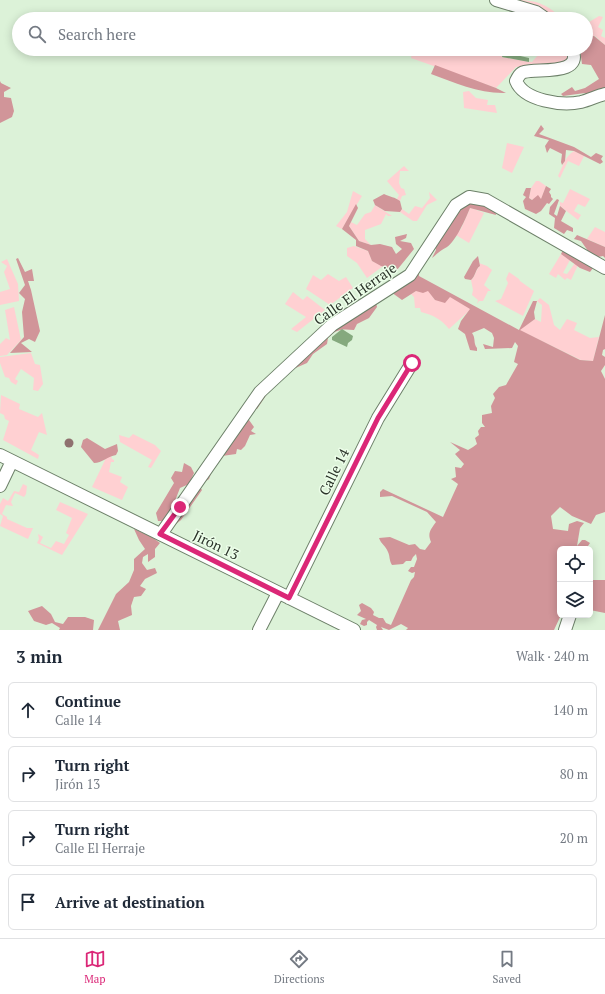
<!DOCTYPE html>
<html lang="en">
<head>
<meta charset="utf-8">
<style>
  body { margin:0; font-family:"PT Serif",serif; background:#f2f2f3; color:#1f2937 }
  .controls { position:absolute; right:12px; bottom:12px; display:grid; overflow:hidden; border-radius:6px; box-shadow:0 2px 10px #0003 }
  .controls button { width:36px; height:36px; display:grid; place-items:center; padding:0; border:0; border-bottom:1px solid #e0e1e3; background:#fff; color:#1f2937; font:20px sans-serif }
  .stop { position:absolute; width:12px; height:12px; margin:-9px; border:3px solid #db2777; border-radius:50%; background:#fff }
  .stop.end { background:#db2777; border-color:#fff; box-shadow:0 1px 4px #0008 }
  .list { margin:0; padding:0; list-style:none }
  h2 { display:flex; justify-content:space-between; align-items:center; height:52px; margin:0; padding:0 16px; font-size:17px }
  h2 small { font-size:13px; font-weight:400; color:#747a83 }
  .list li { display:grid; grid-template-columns:26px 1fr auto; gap:12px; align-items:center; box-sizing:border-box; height:56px; margin:0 8px 8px; padding:0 8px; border:1px solid #e0e1e3; border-radius:6px }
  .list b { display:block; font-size:15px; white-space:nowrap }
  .list p { margin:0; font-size:13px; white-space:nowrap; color:#747a83 }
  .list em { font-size:13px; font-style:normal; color:#747a83 }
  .icon { flex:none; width:22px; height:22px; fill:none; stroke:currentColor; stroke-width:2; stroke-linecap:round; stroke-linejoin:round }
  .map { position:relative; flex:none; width:605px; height:630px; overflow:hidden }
  .search { position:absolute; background:#fff; box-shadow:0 2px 10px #0003; left:12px; right:12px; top:12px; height:44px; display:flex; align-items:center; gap:10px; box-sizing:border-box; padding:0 14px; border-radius:22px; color:#747a83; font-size:15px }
  .sheet { height:308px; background:#fff }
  nav { display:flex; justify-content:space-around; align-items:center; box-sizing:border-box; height:56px; border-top:1px solid #e0e1e3; background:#fff; font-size:11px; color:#747a83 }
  nav a { display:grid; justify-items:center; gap:2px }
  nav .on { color:#db2777 }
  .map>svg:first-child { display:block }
  .green { fill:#ffd0d2 }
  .forest { fill:#d19599 }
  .water { fill:#85a97e }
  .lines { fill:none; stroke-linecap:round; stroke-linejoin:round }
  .minor-casing { stroke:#6d8069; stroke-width:14 }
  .minor { stroke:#fff; stroke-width:12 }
  .tree { fill:#8f716f }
  .route { stroke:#db2777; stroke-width:5 }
  .labels { text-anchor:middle; stroke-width:3; stroke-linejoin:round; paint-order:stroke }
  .street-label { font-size:14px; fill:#2b342a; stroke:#ecfee9 }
</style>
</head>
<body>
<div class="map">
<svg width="605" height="630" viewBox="0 0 605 630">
  <rect width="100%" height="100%" fill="#dcf2d8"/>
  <path class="green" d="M517,0C540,0 547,6 564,19H552L532,6Z
    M599,16L603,17L598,27L603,30L601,36L605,38V45L595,36H592L586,26V24Z
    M413,49H463L477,52V49H502V57L532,62L538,55V49H569V63L516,67L496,88L411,58Z
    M469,91L476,98L488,100L487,105H495L497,113L464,108L463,92Z
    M507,143L524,147L512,173L502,168Z
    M574,151L584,156L579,166L568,161L560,178L558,176C562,168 565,156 574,151Z
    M404,166L409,171H400L399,183L401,188L404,189L406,195L402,196L400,201L397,199L399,195L387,181Z
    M536,181H539L546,186L541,200H533L529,198L531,188Z
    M570,189L590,199L585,207L578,204L574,211L581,215L578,220L560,206V202L563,203Z
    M353,191L362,196L342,229L336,226L347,212Z
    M429,192L437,200L427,205L417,221H413L400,212L402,209L409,214L415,206L422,208L430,198Z
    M375,205L392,216H388L386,214L381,224L365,230V239L371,245L359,241L349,226L351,222L357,225L365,214L371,212Z
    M470,208L474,209L484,213L469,243L456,235L461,229Z
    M595,227L605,232V247L587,239Z
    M354,246L368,251L372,261L383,266L367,278L357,263L347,256V248Z
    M561,254L570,260L563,273L567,274L575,263L578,265L571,280L567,278L565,280L558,274L556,278L549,274Z
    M7,259L18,284L19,301L0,305V292L10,289L4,272L7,266L1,262Z
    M479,263L487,266L492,270L484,285L491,291H488L483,301H479L477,304L478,300L472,295L473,290L471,280C476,276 475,270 480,266Z
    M509,272L519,279L520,281L534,291L523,316L495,301L501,299L508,283L506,279Z
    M328,274L339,281L346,277L353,288L330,305L306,289L313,275L321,280Z
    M416,291H429L435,300L450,296L471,309L449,329C441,319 433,315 421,312L420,308H415L414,297L411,294Z
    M293,292L303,300L307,296L325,310L297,332L291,329L306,317L285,304Z
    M540,298L549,305L554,325L560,330L567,319L577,323L574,330L590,338L599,337L593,361L581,360L519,330L535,319L541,322L542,305L537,301Z
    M14,307L21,340L7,355L0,356V344L6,338L10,340L5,310Z
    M31,353L35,364L40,365L43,384L38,391L33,390L34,378L21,369L15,379L18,381L16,385L11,382L9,378L5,377L0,363V357Z
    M1,395L20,404L19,409L38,417L42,413L47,435L39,432L31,450L39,455L38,459L3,440L9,421L5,419L4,415L0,413Z
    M133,434L155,445L161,451L151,468L148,467L152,460L120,442L119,435L129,438Z
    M111,456L112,459L114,460V462H111L109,472L122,477L120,482L128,487L122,500L92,487L106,458Z
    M23,484L27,486L26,494L24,497L15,493L11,502L13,506L6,505L2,514L7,517V519L27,528H33L28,539L0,526L3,516L0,514V504L3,498L8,501L14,491L19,492Z
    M60,502L88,514L62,555L37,543L39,539L38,534L43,537L40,543L51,548L56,541L64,544L69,535L66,533L72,518L56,510Z"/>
  <path class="forest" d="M594,36L605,45V91L587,97L585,93L563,96L561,94L572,87L575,91L585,88L599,79L591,65L582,64L580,49H586V37Z
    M435,65L496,88L506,93C480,94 455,83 431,74Z
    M0,81L1,83L11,88L4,92V97L11,98L14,111L12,117L0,123Z
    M541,125L544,129L539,134L574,147L591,157L596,153L603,156L601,159L603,162L600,164L574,151L566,150L565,161L562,165L561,162L562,154L550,148L547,153L545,146L549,140L534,136Z
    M546,186L551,189L549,192L551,195V197L553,199L549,204L547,203L541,211L536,214L525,209L523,201L526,197L523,195L526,188H531L529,198L532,200L538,195L541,199Z
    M384,194C390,197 395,197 400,201L402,209L400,212L385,211L375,205L373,200Z
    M557,199L559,200L554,214L557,216L560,206L566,211L561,221L573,228V232L567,230L564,234L554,228L555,218L549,214L550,207Z
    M470,200L495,210L496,215L470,208C466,218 456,241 447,247C441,250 438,253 432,258L436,250L434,243L458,207Z
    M356,204L358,208L349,226L359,241L371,245L380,244L392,247L396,254L402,249L396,244L395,237L407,234L406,238L400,241L411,243L414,249L397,270L381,266L372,261L368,251L356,246V240L342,229Z
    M577,235L605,247V258L603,256L593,258L581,241L574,239Z
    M563,250L593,268L590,272L580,268L561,254Z
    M478,256L480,266C475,269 476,276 471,280L465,279L464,277L473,261Z
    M18,258L25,272L32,269L34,281H28L31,290L40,331L35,342L29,339L21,343L32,352L10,353L24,337L22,312L25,299L19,293L25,285L16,259Z
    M419,270V276L519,330L533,301H537L534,312L535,319L520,330L580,360L593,361L605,315V349L603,350L602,355L605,357V365L601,371L605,379V512L596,515L591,524L572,516L560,507L551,516L553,529L568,531L569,524L577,521L584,523L580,528L577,546L582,540H585L590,543L586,549H560L561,615L554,630H406L408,628L401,624L389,630L381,627L383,630H377L376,627L377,625L369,620L367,622V625L364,626L360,624L362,620L366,619L357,615L361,611L359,605L362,603L371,608L374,612L373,615L379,618H383L386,623L391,625L411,580L414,577L415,572L412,573L408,571L411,567H414L417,559L416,554L413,557L411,561H406L403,564L392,565C389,560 390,556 388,552C386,546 381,544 379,538L390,537L409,545L415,544L420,549L425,550L431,542C427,533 431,529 436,522L427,512L392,496L380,497V492L383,489L443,517L458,484L451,479L456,477L455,467L461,468L464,464L455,454L460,450L450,442L468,450L473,447L477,444L475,438L479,435L478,431L481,427H485L482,423V415L492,413L491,406L495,398L493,394L499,387L506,385L518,364L514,362L518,346L515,342L512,348L485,349L483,344L493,347L494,338L492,333L484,328L472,333C476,338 473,343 477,348V351L470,350L465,334L458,329L461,321L470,309L450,297L445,303L435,300L428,291L423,293L416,291L402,300L391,292Z
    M376,302L377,307L369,318L357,324L354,330C342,329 336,329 328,338L327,344L313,354L307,363L291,370L267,394L257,409H251L334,327Z
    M244,419L249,420L254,427L251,431L256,434L250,435L245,446L241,450L237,449L236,454L222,456L212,471L209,479L203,483L200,487L202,490L181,520L176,524L172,520Z
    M87,438L105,449L117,444L118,451L116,455C108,456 102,463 94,463L81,447L83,440Z
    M184,463L191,467L194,473L189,484L180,488L171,511L165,521H158L156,513L174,483L171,478L175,471L182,472Z
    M134,529L152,537L160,543L155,549V557L148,562V554L143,557L142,563L147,570L155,568L157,573L145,579L140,586L146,589L141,596L134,597L131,606L132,615L118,621L120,630H98L116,594L129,582L134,570V559L145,549L139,540Z
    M591,580H605V613L590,610Z
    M42,606L51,614L55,622L63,624L68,617H85L94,620L93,630H59L60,628L52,623L46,625L34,621L28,611Z"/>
  <path class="water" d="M504,49L516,50V55L529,58V62L502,57Z
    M342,329L353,336L352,340L348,343L347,347L332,340V337Z"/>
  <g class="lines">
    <g class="minor-casing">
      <path id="minor" d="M496,0L536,12L546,19
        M572,49C584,76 538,68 524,72C520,73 518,77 516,81C524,101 562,106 581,102C589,100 597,96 605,94
        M0,455L354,630
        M0,486L12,461
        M161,534L260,392L332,325L410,275L456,205L469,197L486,200L605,268
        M289,598L378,418L412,363
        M259,630L278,593
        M565,630L570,615"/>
    </g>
    <use href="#minor" class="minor"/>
  </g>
  <circle class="tree" cx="69" cy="443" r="4.5"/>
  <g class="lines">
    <path class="route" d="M180,507L160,534L289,598L378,418L412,363"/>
  </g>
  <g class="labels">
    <g class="street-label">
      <text transform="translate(355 294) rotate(-35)" y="5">Calle El Herraje</text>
      <text transform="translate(334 472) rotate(-64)" y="5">Calle 14</text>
      <text transform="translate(216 545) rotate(26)" y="5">Jirón 13</text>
    </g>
  </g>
</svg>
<div class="controls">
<button><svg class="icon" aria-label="locate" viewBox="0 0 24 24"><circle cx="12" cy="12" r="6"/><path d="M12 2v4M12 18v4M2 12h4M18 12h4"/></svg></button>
<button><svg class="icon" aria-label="layers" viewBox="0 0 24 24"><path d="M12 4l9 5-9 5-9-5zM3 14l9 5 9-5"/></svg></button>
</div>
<div class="stop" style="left:412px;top:363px"></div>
<div class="stop end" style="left:180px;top:507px"></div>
<div class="search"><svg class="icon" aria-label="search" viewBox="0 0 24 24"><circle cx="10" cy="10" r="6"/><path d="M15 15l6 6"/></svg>Search here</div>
</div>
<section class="sheet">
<h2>3 min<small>Walk · 240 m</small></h2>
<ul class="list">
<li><svg class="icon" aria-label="ahead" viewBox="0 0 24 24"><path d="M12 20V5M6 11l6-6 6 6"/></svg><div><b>Continue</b><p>Calle 14</p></div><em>140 m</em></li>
<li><svg class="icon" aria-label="right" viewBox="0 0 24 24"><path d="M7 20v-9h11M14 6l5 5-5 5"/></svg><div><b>Turn right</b><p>Jirón 13</p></div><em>80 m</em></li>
<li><svg class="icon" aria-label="right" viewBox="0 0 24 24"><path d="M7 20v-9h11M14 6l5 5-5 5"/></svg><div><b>Turn right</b><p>Calle El Herraje</p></div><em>20 m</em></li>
<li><svg class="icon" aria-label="arrive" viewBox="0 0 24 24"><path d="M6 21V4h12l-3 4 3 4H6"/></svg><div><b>Arrive at destination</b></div></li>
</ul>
</section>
<nav>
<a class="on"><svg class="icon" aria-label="map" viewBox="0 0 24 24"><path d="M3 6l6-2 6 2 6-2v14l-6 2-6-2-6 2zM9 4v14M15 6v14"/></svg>Map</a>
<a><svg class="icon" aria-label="directions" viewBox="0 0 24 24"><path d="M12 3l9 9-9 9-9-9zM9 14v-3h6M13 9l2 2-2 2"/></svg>Directions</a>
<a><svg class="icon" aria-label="saved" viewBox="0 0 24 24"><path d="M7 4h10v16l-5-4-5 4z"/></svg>Saved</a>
</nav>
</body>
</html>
